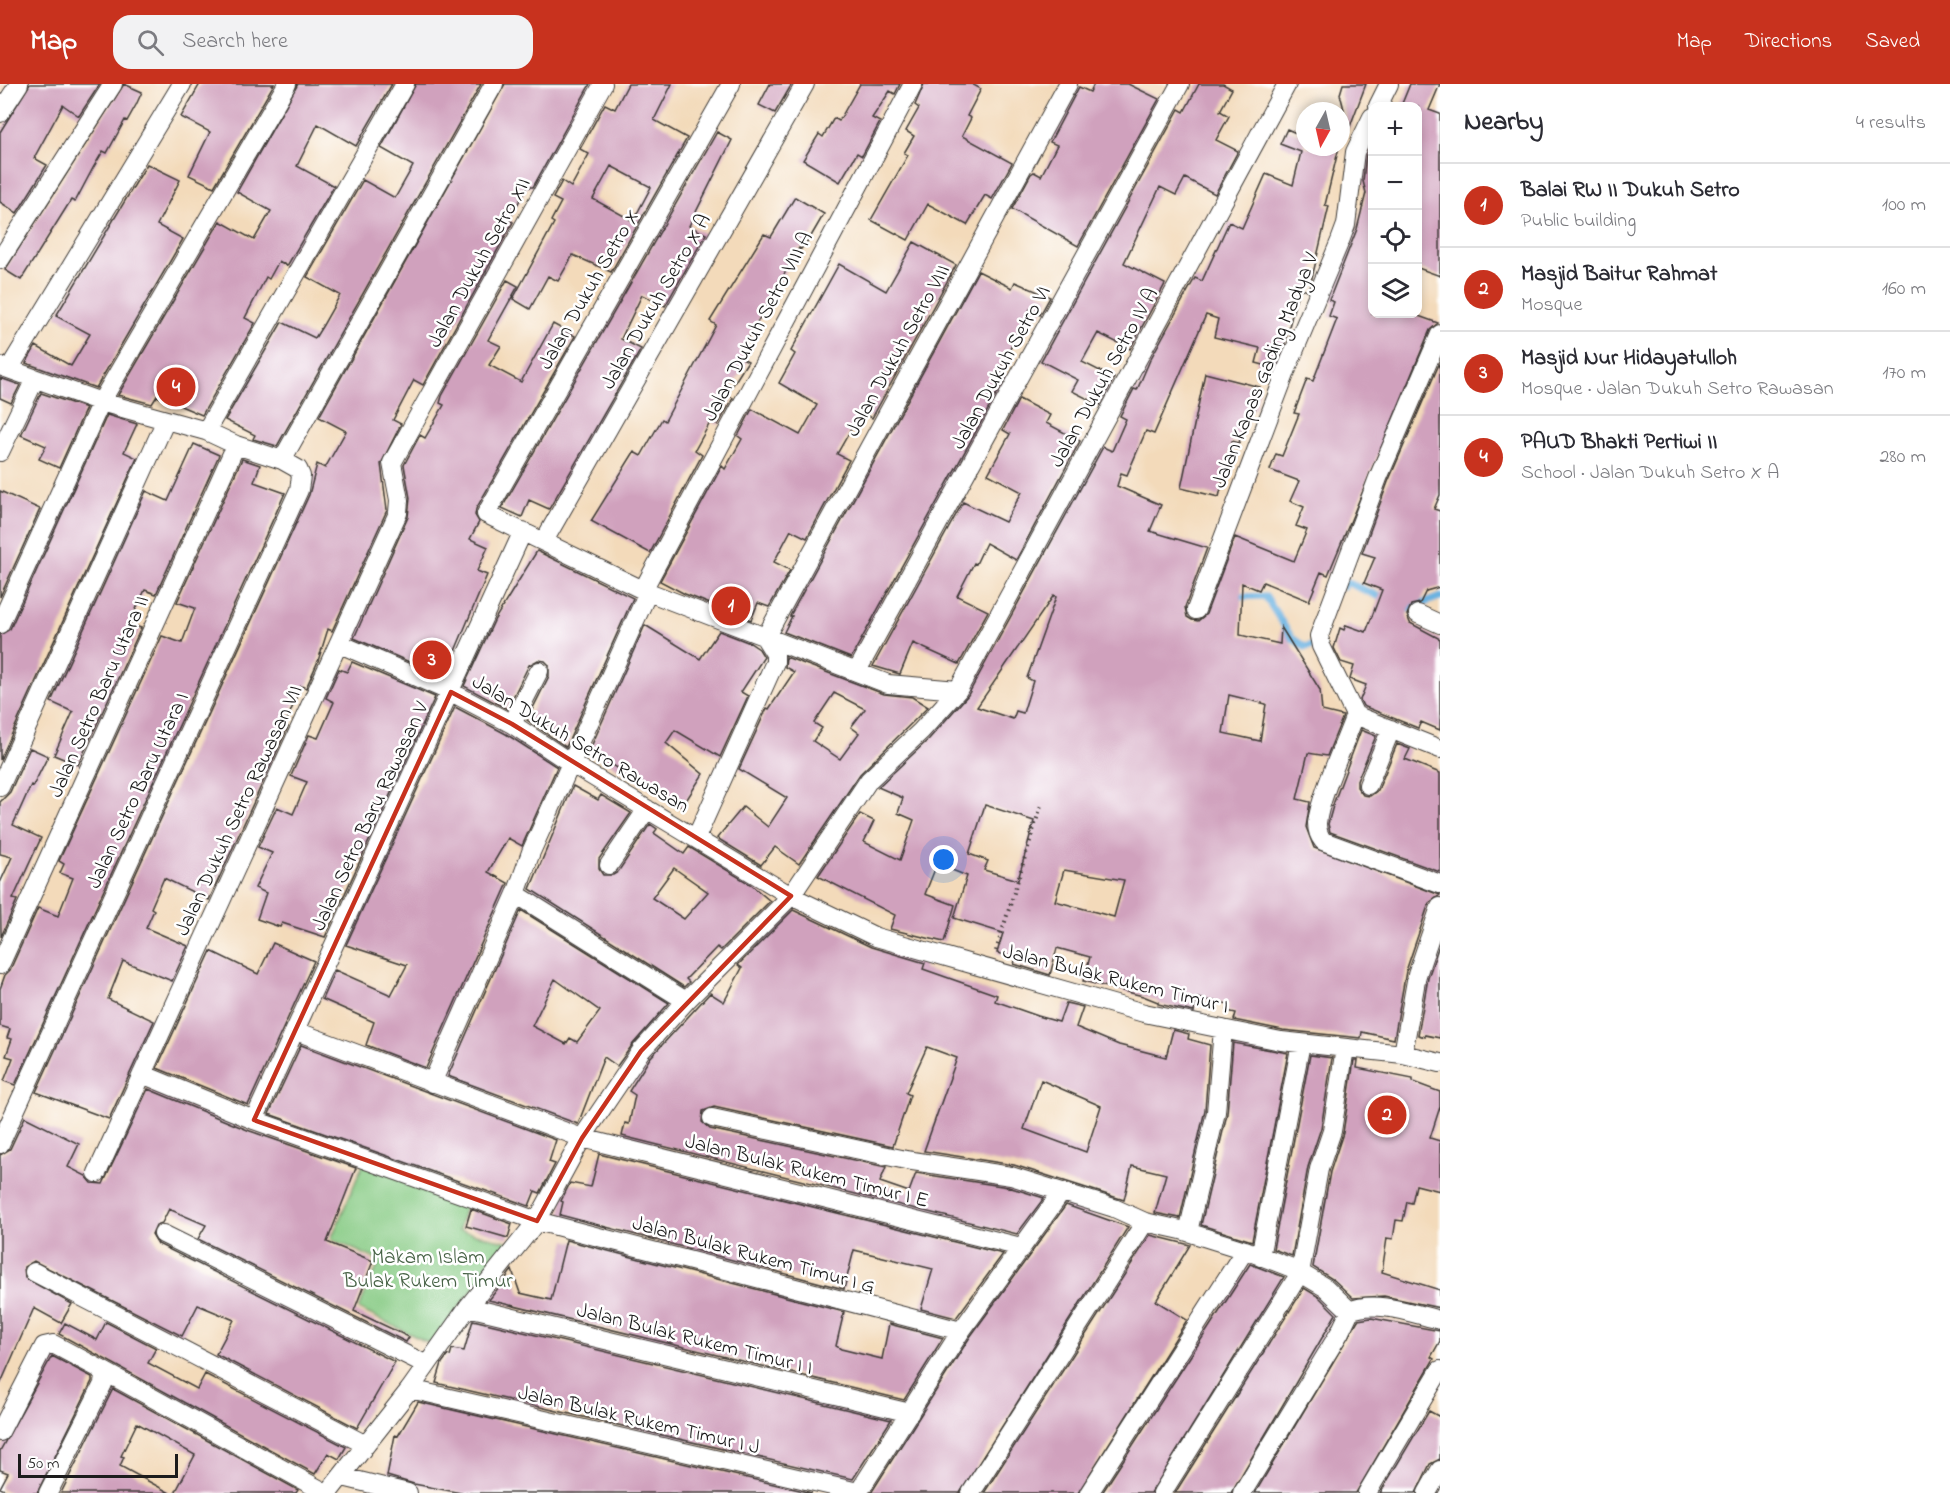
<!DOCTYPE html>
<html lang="en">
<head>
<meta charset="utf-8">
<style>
  body { margin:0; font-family:"Indie Flower",sans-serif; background:#f2f2f3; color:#2b2b33 }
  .controls { position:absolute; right:18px; top:18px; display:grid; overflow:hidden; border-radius:12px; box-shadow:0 3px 9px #0003 }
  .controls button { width:54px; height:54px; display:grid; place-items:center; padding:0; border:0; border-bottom:2px solid #e1e1e2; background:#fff; color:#2b2b33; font:30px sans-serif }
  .compass { position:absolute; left:1296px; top:18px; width:54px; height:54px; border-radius:50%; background:#fff; box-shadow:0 3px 9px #0003; rotate:188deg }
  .scale { position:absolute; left:18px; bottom:15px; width:160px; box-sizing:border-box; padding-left:6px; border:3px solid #1c1c1c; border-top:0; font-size:16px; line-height:21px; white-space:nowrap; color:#1c1c1c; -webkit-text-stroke:4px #fff; paint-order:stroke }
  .you { position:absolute; left:944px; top:776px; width:21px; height:21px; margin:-15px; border:4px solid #fff; border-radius:50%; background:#1a73e8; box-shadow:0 0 0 9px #1a73e833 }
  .badge { display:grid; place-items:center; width:39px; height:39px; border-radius:50%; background:#c8321e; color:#fff; font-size:20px; font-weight:700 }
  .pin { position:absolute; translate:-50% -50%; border:3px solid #fff; box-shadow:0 2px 6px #0006 }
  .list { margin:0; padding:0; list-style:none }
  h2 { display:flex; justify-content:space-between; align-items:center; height:78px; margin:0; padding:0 24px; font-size:26px }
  h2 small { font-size:20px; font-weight:400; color:#7c7c81 }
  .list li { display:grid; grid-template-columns:39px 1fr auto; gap:18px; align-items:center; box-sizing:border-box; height:84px; padding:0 24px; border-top:2px solid #e1e1e2 }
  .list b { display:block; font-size:22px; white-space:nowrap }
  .list p { margin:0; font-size:20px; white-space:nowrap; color:#7c7c81 }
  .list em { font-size:20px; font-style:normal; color:#7c7c81 }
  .icon { flex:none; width:33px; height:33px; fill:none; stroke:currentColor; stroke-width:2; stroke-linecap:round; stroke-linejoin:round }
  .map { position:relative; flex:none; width:1440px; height:1409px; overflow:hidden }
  header { display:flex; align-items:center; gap:36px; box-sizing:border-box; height:84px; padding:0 30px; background:#c8321e; color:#fff }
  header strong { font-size:28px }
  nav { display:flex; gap:33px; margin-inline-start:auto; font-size:21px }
  .search { width:420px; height:54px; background:#f2f2f3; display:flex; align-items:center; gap:15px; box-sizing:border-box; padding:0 21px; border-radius:18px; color:#7c7c81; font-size:22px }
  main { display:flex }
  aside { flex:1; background:#fff }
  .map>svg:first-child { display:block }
  .green { fill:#87cb84; stroke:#527450; stroke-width:1.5 }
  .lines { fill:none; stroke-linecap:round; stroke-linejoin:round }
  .stream { stroke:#6ab2e1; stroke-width:7 }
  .building { fill:#d0a1bd; fill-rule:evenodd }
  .minor-casing { stroke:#3c3834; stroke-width:20 }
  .path { stroke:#3c3834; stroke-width:4; stroke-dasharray:1.5 4.5; stroke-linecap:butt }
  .minor { stroke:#fff; stroke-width:18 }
  .marked { fill:none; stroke:#c8321e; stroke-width:4.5; stroke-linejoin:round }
  .labels { text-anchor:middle; stroke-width:5; stroke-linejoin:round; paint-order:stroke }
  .street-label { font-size:21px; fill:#1c1c1c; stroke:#fff }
  .park-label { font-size:21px; fill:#476246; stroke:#fff }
</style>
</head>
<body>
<header>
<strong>Map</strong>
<div class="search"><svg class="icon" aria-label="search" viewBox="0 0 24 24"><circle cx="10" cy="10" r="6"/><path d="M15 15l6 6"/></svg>Search here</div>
<nav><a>Map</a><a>Directions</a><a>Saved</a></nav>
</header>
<main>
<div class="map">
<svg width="1440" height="1409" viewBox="0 0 1440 1409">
  <rect width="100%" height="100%" fill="#fff"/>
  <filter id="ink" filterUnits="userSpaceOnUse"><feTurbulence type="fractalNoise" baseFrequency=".0167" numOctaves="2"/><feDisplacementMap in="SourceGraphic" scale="12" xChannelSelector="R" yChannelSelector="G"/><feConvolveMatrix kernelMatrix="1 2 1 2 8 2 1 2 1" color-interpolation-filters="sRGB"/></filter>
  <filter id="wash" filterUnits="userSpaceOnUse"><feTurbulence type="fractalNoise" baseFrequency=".008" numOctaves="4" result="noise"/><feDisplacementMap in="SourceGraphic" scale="24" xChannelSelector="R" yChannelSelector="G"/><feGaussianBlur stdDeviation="1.35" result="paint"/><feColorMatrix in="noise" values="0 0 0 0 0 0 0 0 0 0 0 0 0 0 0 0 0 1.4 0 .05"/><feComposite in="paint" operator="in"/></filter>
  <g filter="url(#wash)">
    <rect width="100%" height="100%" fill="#f3daba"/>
    <path class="green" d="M363,1080L466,1117L459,1146L509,1158L431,1260L358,1225L380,1177L331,1155Z"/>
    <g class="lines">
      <path class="stream" d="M1344,502L1346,498L1387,516
        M1234,513L1265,512L1292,554L1305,563L1315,561
        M1403,523L1409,525L1440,513"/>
    </g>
    <g id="blocks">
      <path class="building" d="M30,0H100L79,32L63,21L34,74L47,81L17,129L0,118V48Z
        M124,0L142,8L136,21L127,37L125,36L107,69L103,67L93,84L75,118L71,116L21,196L5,186Z
        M200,0H274L214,103L189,91L210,48L181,33Z
        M298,0H392L356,62L318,40L297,82L334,102L287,182L279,177L269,195L266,193L245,234L255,239L202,331L157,312L152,320L118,311L220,137L254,156L271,127L237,108Z
        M416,0H481L277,362L253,355L255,351L225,336L282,238L315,254L323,241L340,211L307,193L363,96L395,114L413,82L381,64Z
        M505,0H590L533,103H527L509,136L513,138L423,301L414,296L393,336L401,340L381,380L387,426L332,547L328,545L318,577L306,604L301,602L285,641L288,643L209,816L164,794L151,824L154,826L146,844L188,862L172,897L123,877L108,915L154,937L109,1035L36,1008L309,411L317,380L325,384L346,347L319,333Z
        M628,0H672L654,36L687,54L611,188L573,171L558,197L548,192L530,225L513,215L554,139L551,137L561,118L553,114L562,97L571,103L589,70L580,65L605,20L615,25ZM611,82L651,103L633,137L593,115Z
        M770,0H792L775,29L759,21Z
        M860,0H900L895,10L890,7L872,34L880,38L862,72L857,69L840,98L803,76L819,50L823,53L834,34L839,37Z
        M924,0H972L981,5L967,32L971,34L962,52L1012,79L992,115L985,111L967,141L928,120L908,156L871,136L908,71L904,69L914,52L906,47L919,24L915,21Z
        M1094,0H1128L1159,15L1078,162L1012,125L1031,90L1034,88L1041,92L1057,61L1050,58L1079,3L1090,8Z
        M1199,0H1223L1232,5L1220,27L1229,32L1216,56L1238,67L1215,110L1185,94L1176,111L1160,103L1124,179L1165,200L1130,265L1098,249L1082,278L1114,294L1100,321L1072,307L1078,296L1041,277L1179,25L1184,28Z
        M1343,0H1366L1349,45L1340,10Z
        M1410,0H1440L1429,26L1440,30V192L1418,184V22H1401Z
        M1287,45L1305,53V63H1339L1325,121L1329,122L1311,198L1307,207L1299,204L1284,262L1275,284L1256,279L1260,264L1214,253L1218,235L1206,231L1154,350L1146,347L1127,391L1121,389L1117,402L1161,421L1150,447L1207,464L1185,523L1187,533L1192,536L1198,537L1206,530L1235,453L1294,477L1307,446L1296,442L1304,423L1290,417L1299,397L1270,386L1276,370L1282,372L1299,330L1294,329L1307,295L1313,297L1337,235L1329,232L1334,218L1329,216L1357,145L1366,109L1363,97L1366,71L1372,62V230H1413L1438,239L1430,246L1328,491L1321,488L1309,517L1263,498L1259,506L1242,499L1240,551L1280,560L1281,543L1320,606L1322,627L1343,632L1327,672L1308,669L1297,715L1310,718L1306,743L1314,764L1440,811L1429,819L1406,887L1394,955L1362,948L1361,954L1283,946L1234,936L1236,929L1227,927L1229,920L1197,914L1194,928L1158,920V918L1143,912L1083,897L1090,873L1057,864L1050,891L1014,880L1016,874L997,869L1003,849L954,834L967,792L937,780L925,810L955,821L944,858L890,845L895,831L818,792L860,730L874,737L864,758L900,776L914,736L898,729L903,714L878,703L929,655L968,611L1103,363L1112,367L1126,335L1120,332L1134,305L1137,306L1150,276L1195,194L1202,197L1229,138L1242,144L1266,90L1293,101L1301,68L1280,60ZM1054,511L1056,513L1027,594L1033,597L1023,629L1016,627L1013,635L977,623ZM1229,611L1266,620L1260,657L1223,649ZM985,721L1034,737L1018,796L984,786L988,777L969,770ZM1064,786L1124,796L1114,833L1055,817Z
        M717,48L732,56L689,142L706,150L665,222L642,211L621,255L641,265L549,425L529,416L522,433L502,424Z
        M147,80L180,96L157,141L183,155L96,304L26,279L36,262L71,282L90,250L56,232Z
        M795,113L824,130L810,154L801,165L799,164L741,267L745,269L742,274L748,277L727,310L733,314L718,341L711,337L695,366L702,371L650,469L591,437L634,368L641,372L662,335L665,337L716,241L710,237L764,150L771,153Z
        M914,158L956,181L872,334L861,328L837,370L849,376L807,454L791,446L774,478L790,486L769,523L758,519L751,536L685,510L660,497L722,382L725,385L742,355L738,352L752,325L800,351L817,321L779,299L795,270L791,267L839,180L886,207Z
        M978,187L1012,204L1015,198L1050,213L1040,231L1030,225L999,287L1007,291L851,574L784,548L792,532H790Z
        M507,196L518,202L488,256L501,262L489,281L521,298L553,240L575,252L476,425L475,431L479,438L470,455L488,463L477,487L487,491L444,593L354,554L408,433L410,414L404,381L420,351L425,354L444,321L440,319L442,312Z
        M1440,278V411L1434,425L1440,427V503L1426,507L1420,519L1411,521L1407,531L1410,539L1440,555V646L1421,638L1418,644L1363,622L1360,616L1366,601L1350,595L1354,582L1341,578L1334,564L1340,544L1344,546L1346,541L1366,548L1382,506L1364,499L1375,473L1362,469L1388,398Z
        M1205,289L1260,303L1255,325L1249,324L1239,359L1232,357L1219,413L1181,404Z
        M0,294L20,301L11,319L0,314Z
        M41,309L86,324L59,384L39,375L46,362L21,351Z
        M1019,315L1050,331L1046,339L1080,357L1016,476L986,459L976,480L974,479L957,512L988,527L959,580L913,559L900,590L873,582L963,418L1005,438L1022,408L988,390L1010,350L1003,346Z
        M107,331L137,340L124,368L137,374L0,676V551L10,545Z
        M194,360L219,371L156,510L145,506L129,540L141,544L78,681L54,671L73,628L51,618L146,407L168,417Z
        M242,375L260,381L254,398L285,409L15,1001L4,997L13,974L6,972L12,955L7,954L10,945L0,942V905L5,891L10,886L38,824L58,832L73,794L60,789L64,780L59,777L162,552L182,559L195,524L177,518Z
        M0,407L40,425L0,513Z
        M537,467L633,514L566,663L527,636L549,592V581L545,577L538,576L529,581L507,625L464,602L495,535Z
        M645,541L700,575L719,547L750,559L759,565L764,573L741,608L748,612L720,673L675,646L666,659L703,690L682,723L591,668L587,672Z
        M786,573L884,610L912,613L928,623L860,690L799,780L775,763L761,781L717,754L743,723L768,743L787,714L739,685L767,624L769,625L794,588L785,583ZM834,609L865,625L851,643L859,649L840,675L813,657L822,644L814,639Z
        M352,578L435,613L325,853L282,839L280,843L257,835L266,809L255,804L272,769L258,763L277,723L293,730L307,698L291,692L309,651L318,654L334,618L326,614L339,585L347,588Z
        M455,623L506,650L557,683L522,762L508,754L488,788L508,799L426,984L366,961L374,938L322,915L335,886L391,911L407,881L346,861Z
        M1361,646L1376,652L1357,697V703L1363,711L1370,712L1378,706L1397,660L1410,665L1405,675L1440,689V788L1330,748L1328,740L1334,718Z
        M30,664L48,672L33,702L31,701L13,741L41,754L13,815L17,816L1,853L0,799L12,773L0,770V718L10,708Z
        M573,702L598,716L601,711L631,729L599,775V785L603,791H613L618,788L650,740L657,745L654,749L684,770L689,763L750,800L770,817L721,866L717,863L686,895L689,898L684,903L530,805ZM674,784L708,808L684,835L652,814Z
        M521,826L669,919L633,960L617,982L604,973L578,1040L448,992ZM555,895L600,927L577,958L570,954L566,960L532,942Z
        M793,826L871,863L925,879L923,885L997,911L995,917L1038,932L1059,938L1066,919L1083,923L1076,943L1119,961L1166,973L1173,946L1189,950L1188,955L1210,961L1205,1026L1180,1134L1155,1129L1166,1090L1132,1082L1124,1116L1014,1081L924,1067L957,974L927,963L906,1009L910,1011L893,1062L714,1023L703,1027L702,1038L710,1045L886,1083L880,1098L909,1108L916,1089L1008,1103L1044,1114L1017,1150L622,1052L625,1039L629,1040L635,1011L629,1007L650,974L710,909L724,918L742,884L738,881ZM1041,996L1101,1022L1086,1068L1024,1045Z
        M1440,858V954L1425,951V953L1418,951L1428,894Z
        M273,859L314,877L248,1021L157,984L211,867L258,890Z
        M1233,959L1288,969L1252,1157L1201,1141L1227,1030Z
        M301,961L556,1056L549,1078L555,1080L540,1109L535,1107L529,1122L269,1030Z
        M1310,971L1332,974L1321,1044L1308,1083L1292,1172L1273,1165Z
        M1354,976H1358L1357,984L1413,995V998L1440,1008V1023L1430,1054L1440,1057V1107L1416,1101L1412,1119L1407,1118L1403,1137L1396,1136L1393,1155L1387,1154L1382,1188L1440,1206V1224L1384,1212L1353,1214L1334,1196L1313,1183L1330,1088L1343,1049Z
        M148,1005L250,1047L356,1084L327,1158L373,1177L354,1227L409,1253L406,1258L198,1155L206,1141L169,1125L162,1139L156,1141L152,1150L158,1160L395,1278L357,1344L216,1270L234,1236L198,1221L182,1252L34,1177L24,1183L25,1194L72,1220L61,1239L34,1224L0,1301V1071L10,1065L25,1033L79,1060L68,1083L86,1092L92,1099L103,1100Z
        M599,1070L1003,1170L956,1234L921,1225L933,1185L854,1166L844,1205L560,1131L563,1118L561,1117L570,1099L591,1103Z
        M1066,1121L1128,1143L960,1409H871L970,1253Z
        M471,1125L512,1140L508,1154L466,1142Z
        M1150,1151L1190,1161L1156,1217L1187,1236L1078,1409H984Z
        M566,1156L844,1228L836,1262L841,1265L882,1275L889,1240L943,1254L904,1316L489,1216L512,1186L520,1209L551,1216Z
        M1250,1180L1284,1193L1151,1409H1102Z
        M1304,1204L1319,1213L1336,1230L1231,1409H1175Z
        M1371,1234L1440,1247V1257L1431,1273L1434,1275L1356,1409H1255L1358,1236Z
        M473,1236L891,1336L853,1395L436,1299L442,1279L448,1271L450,1272L452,1265L464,1267Z
        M106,1238L156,1264L148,1279L197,1305L205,1290L346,1363L339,1375L328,1369L315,1390L59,1250L65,1239L97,1256Z
        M52,1272L92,1293V1297L37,1409H11L0,1404L8,1389L0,1386V1367Z
        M113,1305L298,1406L296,1409H175L195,1371L137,1339L121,1372L124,1373L120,1382L170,1409H61Z
        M418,1318L812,1409H461L414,1400L387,1392L395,1351L398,1352Z
        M1429,1327L1440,1333V1375L1430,1380L1416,1409H1380Z"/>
    </g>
  </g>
  <g filter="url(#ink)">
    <use href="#blocks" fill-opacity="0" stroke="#3c3834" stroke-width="1.5"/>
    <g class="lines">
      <g class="minor-casing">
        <path id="minor" d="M731,0L486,430L643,506L888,600L958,606
          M1378,22L1389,0
          M0,29L19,0
          M0,176L113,0
          M1440,250L1378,394L1319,552L1321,562L1355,631L1440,665
          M0,282L101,318L206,347L236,361L282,376L298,385L301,392L299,406L0,1060
          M9,285L182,0
          M206,347L405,0
          M0,368L35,295
          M282,376L494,0
          M544,457L805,0
          M643,506L913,0
          M1196,526L1290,277L1340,157L1346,141L1355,68L1372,33
          M1418,530L1440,540
          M0,540L101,318L287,0
          M340,560L451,608L512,640L572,680L791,812L876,853L1144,929L1281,957L1403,970L1440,979
          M857,587L1180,0
          M1355,631C1345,659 1320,712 1317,739C1317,746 1319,752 1323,757L1440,800
          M512,640L539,587
          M1368,701L1391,645
          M0,703L166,336
          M696,754L775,578V570L765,554L1068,0
          M609,781L647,725
          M516,810L686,917
          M0,881L236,361
          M296,947L582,1054L1021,1163
          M1403,970L1417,891L1440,823
          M142,990L254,1036L537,1137L961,1247
          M432,999L516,810L531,768L648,508
          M712,1034L906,1076L1011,1092L1114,1124L1145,1138L1181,1146L1245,1166L1292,1184L1326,1204L1350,1227
          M254,1036L523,447
          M97,1089L398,429L399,416L392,379L603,0
          M1188,1148L1216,1028L1223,945
          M163,1150L427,1281
          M1260,1173L1301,959
          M34,1188L366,1361
          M468,1223L910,1329
          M1350,1227C1375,1215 1414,1230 1440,1236
          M100,1285L326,1409
          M410,1305L858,1408
          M0,1348L44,1262L53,1260L100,1285L104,1292L103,1300L48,1409
          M343,1393L408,1409
          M328,1409L410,1305L468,1223L537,1137L582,1054L641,967L686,917L791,812L869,696L921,647L958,606L1287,0
          M858,1409L961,1247L1061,1109
          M971,1409L1145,1138
          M1089,1409L1245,1166
          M1162,1409L1300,1189L1319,1085L1332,1047L1345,964
          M1242,1409L1340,1248L1350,1227
          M1367,1409L1440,1286
          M1427,1409L1440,1386"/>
      </g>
      <path class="path" d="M996,867L1042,718"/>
      <use href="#minor" class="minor"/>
    </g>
  </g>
  <path class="marked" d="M451,608L512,640L791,812L641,967L582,1054L537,1137L254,1036Z"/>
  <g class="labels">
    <g class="street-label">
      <text transform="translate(478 178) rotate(-61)" y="7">Jalan Dukuh Setro XII</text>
      <text transform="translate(588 205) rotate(-60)" y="7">Jalan Dukuh Setro X</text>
      <text transform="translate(655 217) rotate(-60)" y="7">Jalan Dukuh Setro X A</text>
      <text transform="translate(757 242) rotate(-62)" y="7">Jalan Dukuh Setro VIII A</text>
      <text transform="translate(897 266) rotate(-61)" y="7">Jalan Dukuh Setro VIII</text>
      <text transform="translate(1000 283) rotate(-61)" y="7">Jalan Dukuh Setro VI</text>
      <text transform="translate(1264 286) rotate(-68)" y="7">Jalan Kapas Gading Madya V</text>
      <text transform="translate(1103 293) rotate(-61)" y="7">Jalan Dukuh Setro IV A</text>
      <text transform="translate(98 612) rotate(-66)" y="7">Jalan Setro Baru Utara II</text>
      <text transform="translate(581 659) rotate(31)" y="7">Jalan Dukuh Setro Rawasan</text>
      <text transform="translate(137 706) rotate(-65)" y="7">Jalan Setro Baru Utara I</text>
      <text transform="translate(238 726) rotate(-65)" y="7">Jalan Dukuh Setro Rawasan VII</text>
      <text transform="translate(369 732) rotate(-65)" y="7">Jalan Setro Baru Rawasan V</text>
      <text transform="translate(1116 894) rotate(14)" y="7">Jalan Bulak Rukem Timur I</text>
      <text transform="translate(807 1086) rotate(14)" y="7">Jalan Bulak Rukem Timur I E</text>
      <text transform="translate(754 1170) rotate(15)" y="7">Jalan Bulak Rukem Timur I G</text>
      <text transform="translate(695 1254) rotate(14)" y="7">Jalan Bulak Rukem Timur I I</text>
      <text transform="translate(639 1335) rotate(13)" y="7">Jalan Bulak Rukem Timur I J</text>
    </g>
    <g class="park-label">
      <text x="428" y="1179">Makam Islam<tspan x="428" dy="24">Bulak Rukem Timur</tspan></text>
    </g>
  </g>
</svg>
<div class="controls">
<button>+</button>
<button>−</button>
<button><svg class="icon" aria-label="locate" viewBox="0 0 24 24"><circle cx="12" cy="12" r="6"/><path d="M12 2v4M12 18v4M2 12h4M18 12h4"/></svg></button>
<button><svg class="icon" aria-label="layers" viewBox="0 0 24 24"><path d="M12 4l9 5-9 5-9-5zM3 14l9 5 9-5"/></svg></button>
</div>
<svg class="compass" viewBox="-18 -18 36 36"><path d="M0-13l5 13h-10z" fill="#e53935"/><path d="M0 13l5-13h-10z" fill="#7c7c81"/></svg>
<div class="scale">50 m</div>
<div class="you"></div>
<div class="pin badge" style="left:731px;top:522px">1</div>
<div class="pin badge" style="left:1387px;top:1031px">2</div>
<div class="pin badge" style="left:432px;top:576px">3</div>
<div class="pin badge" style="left:176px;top:303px">4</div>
</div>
<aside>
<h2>Nearby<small>4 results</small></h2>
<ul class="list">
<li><span class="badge">1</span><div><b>Balai RW II Dukuh Setro</b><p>Public building</p></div><em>100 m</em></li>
<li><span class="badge">2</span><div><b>Masjid Baitur Rahmat</b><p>Mosque</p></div><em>160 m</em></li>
<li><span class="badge">3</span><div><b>Masjid Nur Hidayatulloh</b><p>Mosque · Jalan Dukuh Setro Rawasan</p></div><em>170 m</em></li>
<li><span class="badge">4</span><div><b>PAUD Bhakti Pertiwi II</b><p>School · Jalan Dukuh Setro X A</p></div><em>280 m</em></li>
</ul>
</aside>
</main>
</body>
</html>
